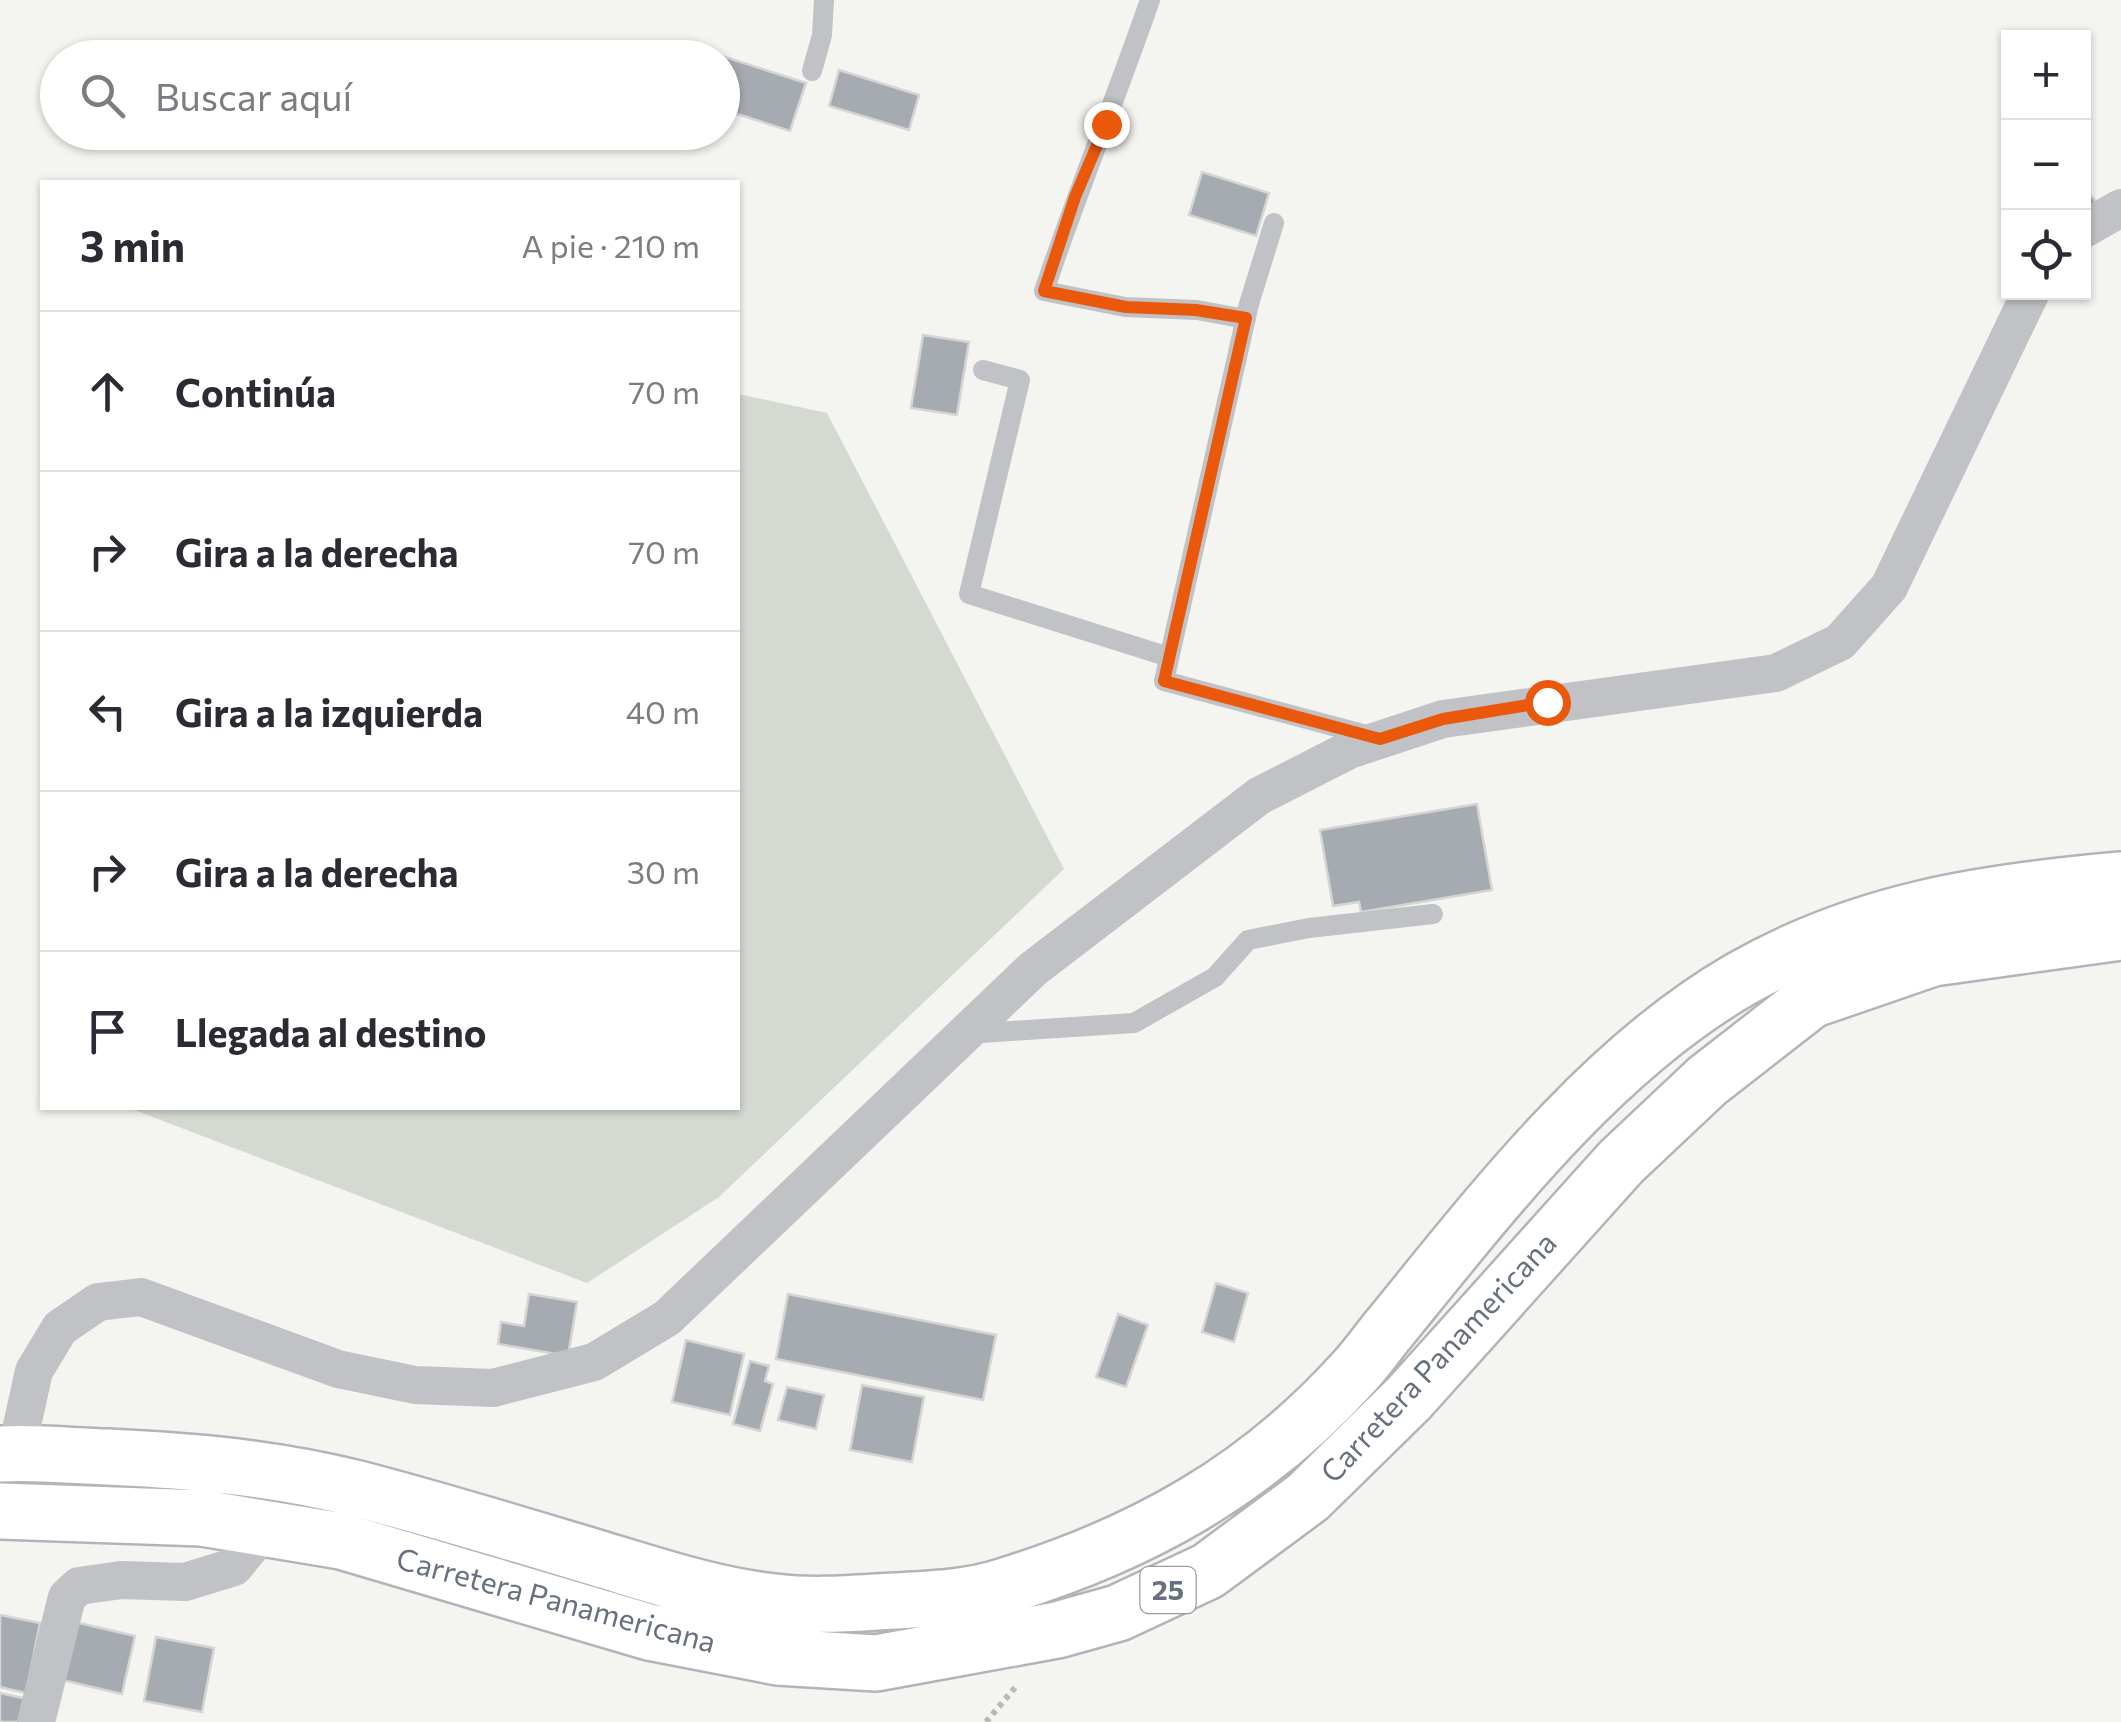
<!DOCTYPE html>
<html lang="es">
<head>
<meta charset="utf-8">
<style>
  body { margin:0; font-family:Commissioner,sans-serif; background:#f2f2f3; color:#2b2b33 }
  .controls { position:absolute; right:30px; top:30px; display:grid; overflow:hidden; border-radius:0px; box-shadow:0 2px 8px #0004 }
  .controls button { width:90px; height:90px; display:grid; place-items:center; padding:0; border:0; border-bottom:2px solid #e1e1e2; background:#fff; color:#2b2b33; font:50px sans-serif }
  .stop { position:absolute; width:30px; height:30px; margin:-22px; border:8px solid #ea580c; border-radius:50%; background:#fff }
  .stop.end { background:#ea580c; border-color:#fff; box-shadow:0 2px 10px #0008 }
  .list { margin:0; padding:0; list-style:none }
  h2 { display:flex; justify-content:space-between; align-items:center; height:130px; margin:0; padding:0 40px; font-size:42px }
  h2 small { font-size:32px; font-weight:400; color:#7c7c81 }
  .list li { display:grid; grid-template-columns:65px 1fr auto; gap:30px; align-items:center; box-sizing:border-box; height:160px; padding:0 40px; border-top:2px solid #e1e1e2 }
  .list b { display:block; font-size:38px; white-space:nowrap }
  .list em { font-size:32px; font-style:normal; color:#7c7c81 }
  .icon { flex:none; width:55px; height:55px; fill:none; stroke:currentColor; stroke-width:2; stroke-linecap:round; stroke-linejoin:round }
  .map { position:relative; flex:none; width:2121px; height:1722px; overflow:hidden }
  .search { position:absolute; background:#fff; box-shadow:0 2px 8px #0004; left:40px; top:40px; width:700px; height:110px; display:flex; align-items:center; gap:25px; box-sizing:border-box; padding:0 35px; border-radius:55px; color:#7c7c81; font-size:38px }
  .panel { position:absolute; background:#fff; box-shadow:0 2px 8px #0004; left:40px; top:180px; width:700px; height:930px; border-radius:0px }
  .map>svg:first-child { display:block }
  .green { fill:#d4dad2 }
  .building { fill:#a6abb2; stroke:#d5d5d3; stroke-width:2.5 }
  .lines { fill:none; stroke-linecap:round; stroke-linejoin:round }
  .highway-casing { stroke:#b2b5b8; stroke-width:60 }
  .path { stroke:#b7b9bc; stroke-width:6; stroke-dasharray:5 5; stroke-linecap:butt }
  .lane { stroke:#c0c2c6; stroke-width:20 }
  .street { stroke:#c0c2c6; stroke-width:38 }
  .highway { stroke:#fff; stroke-width:55 }
  .route { stroke:#ea580c; stroke-width:12 }
  .labels { text-anchor:middle; stroke-width:10; stroke-linejoin:round; paint-order:stroke }
  .shield { fill:#fff; stroke:#949ba5; stroke-width:2.5 }
  .shield-label { font-size:28px; font-weight:bold; fill:#66707f }
  .street-label { font-size:30px; fill:#66707f; stroke:#fff }
</style>
</head>
<body>
<div class="map">
<svg width="2121" height="1722" viewBox="0 0 2121 1722">
  <rect width="100%" height="100%" fill="#f4f4f1"/>
  <path class="green" d="M738,394L827,413L1064,869L719,1197L587,1283L129,1108H738Z"/>
  <path class="building" d="M722,56L806,83L790,131L722,109Z
    M839,70L919,95L909,130L829,106Z
    M1202,172L1269,193L1256,236L1189,215Z
    M2084,188L2098,204L2084,217Z
    M923,335L969,342L957,415L911,408Z
    M1477,804L1492,890L1361,912L1359,902L1333,906L1320,830Z
    M1216,1283L1248,1293L1234,1342L1202,1332Z
    M529,1294L577,1302L568,1356L498,1344L501,1322L524,1326Z
    M788,1294L996,1335L983,1400L776,1359Z
    M1118,1314L1148,1325L1126,1387L1096,1377Z
    M686,1340L744,1354L730,1415L672,1402Z
    M750,1361L769,1366L765,1381L773,1384L760,1431L733,1424Z
    M862,1385L924,1397L912,1462L850,1450Z
    M787,1387L824,1395L816,1429L778,1420Z
    M0,1615L40,1623L26,1693L0,1687Z
    M75,1622L135,1636L122,1694L62,1680Z
    M156,1637L214,1648L202,1712L144,1701Z
    M0,1693L27,1699L22,1722H0Z"/>
  <g class="lines">
    <g class="highway-casing">
      <path id="highway" d="M0,1454C36,1452 72,1456 108,1457C193,1461 275,1468 358,1489C439,1510 520,1535 600,1559C657,1576 716,1596 775,1602C815,1607 855,1603 895,1601C930,1599 967,1598 1002,1587C1142,1544 1256,1481 1355,1371C1369,1356 1380,1339 1393,1324C1493,1201 1602,1059 1741,979C1862,910 1985,892 2121,880
        M0,1511L202,1518L341,1541L649,1632L778,1657L876,1663L1057,1630L1118,1613L1208,1571L1308,1497L1409,1398L1621,1162L1707,1081L1811,1000L1933,958L2121,932"/>
    </g>
    <path class="path" d="M986,1722L1018,1684"/>
    <path class="lane" d="M1150,0C1116,98 1077,193 1044,291L1125,307L1197,310L1246,319
      M812,71L822,35L824,0
      M1274,223L1249,304L1164,681L1374,737
      M983,370L1020,380L969,594L1169,657
      M966,1034L1134,1023L1215,977L1248,940L1309,928L1433,914"/>
    <path class="street" d="M2084,229L2121,208
      M16,1453L34,1371L60,1328L98,1302L141,1297L338,1369L415,1385L493,1388L594,1362L667,1318L1033,969L1259,796L1349,750L1443,719L1776,673L1840,642L1889,587L2031,292
      M36,1722L67,1597L79,1586L121,1580L185,1582L234,1567L266,1528"/>
    <use href="#highway" class="highway"/>
  </g>
  <g class="lines">
    <path class="route" d="M1106,124L1075,197L1044,291L1126,307L1196,310L1246,318L1164,681L1380,739L1443,719L1547,702"/>
  </g>
  <g class="labels">
    <rect class="shield" x="1140.5" y="1567" width="55" height="46" rx="8"/>
    <g class="shield-label">
      <text x="1168" y="1600">25</text>
    </g>
    <g class="street-label">
      <text transform="translate(1439 1358) rotate(-47)" y="10">Carretera Panamericana</text>
      <text transform="translate(556 1601) rotate(15)" y="10">Carretera Panamericana</text>
    </g>
  </g>
</svg>
<div class="controls">
<button>+</button>
<button>−</button>
<button><svg class="icon" aria-label="locate" viewBox="0 0 24 24"><circle cx="12" cy="12" r="6"/><path d="M12 2v4M12 18v4M2 12h4M18 12h4"/></svg></button>
</div>
<div class="stop" style="left:1547px;top:702px"></div>
<div class="stop end" style="left:1106px;top:124px"></div>
<div class="search"><svg class="icon" aria-label="search" viewBox="0 0 24 24"><circle cx="10" cy="10" r="6"/><path d="M15 15l6 6"/></svg>Buscar aquí</div>
<section class="panel">
<h2>3 min<small>A pie · 210 m</small></h2>
<ul class="list">
<li><svg class="icon" aria-label="ahead" viewBox="0 0 24 24"><path d="M12 20V5M6 11l6-6 6 6"/></svg><div><b>Continúa</b></div><em>70 m</em></li>
<li><svg class="icon" aria-label="right" viewBox="0 0 24 24"><path d="M7 20v-9h11M14 6l5 5-5 5"/></svg><div><b>Gira a la derecha</b></div><em>70 m</em></li>
<li><svg class="icon" aria-label="left" viewBox="0 0 24 24"><path d="M17 20v-9H6M10 6l-5 5 5 5"/></svg><div><b>Gira a la izquierda</b></div><em>40 m</em></li>
<li><svg class="icon" aria-label="right" viewBox="0 0 24 24"><path d="M7 20v-9h11M14 6l5 5-5 5"/></svg><div><b>Gira a la derecha</b></div><em>30 m</em></li>
<li><svg class="icon" aria-label="arrive" viewBox="0 0 24 24"><path d="M6 21V4h12l-3 4 3 4H6"/></svg><div><b>Llegada al destino</b></div></li>
</ul>
</section>
</div>
</body>
</html>
